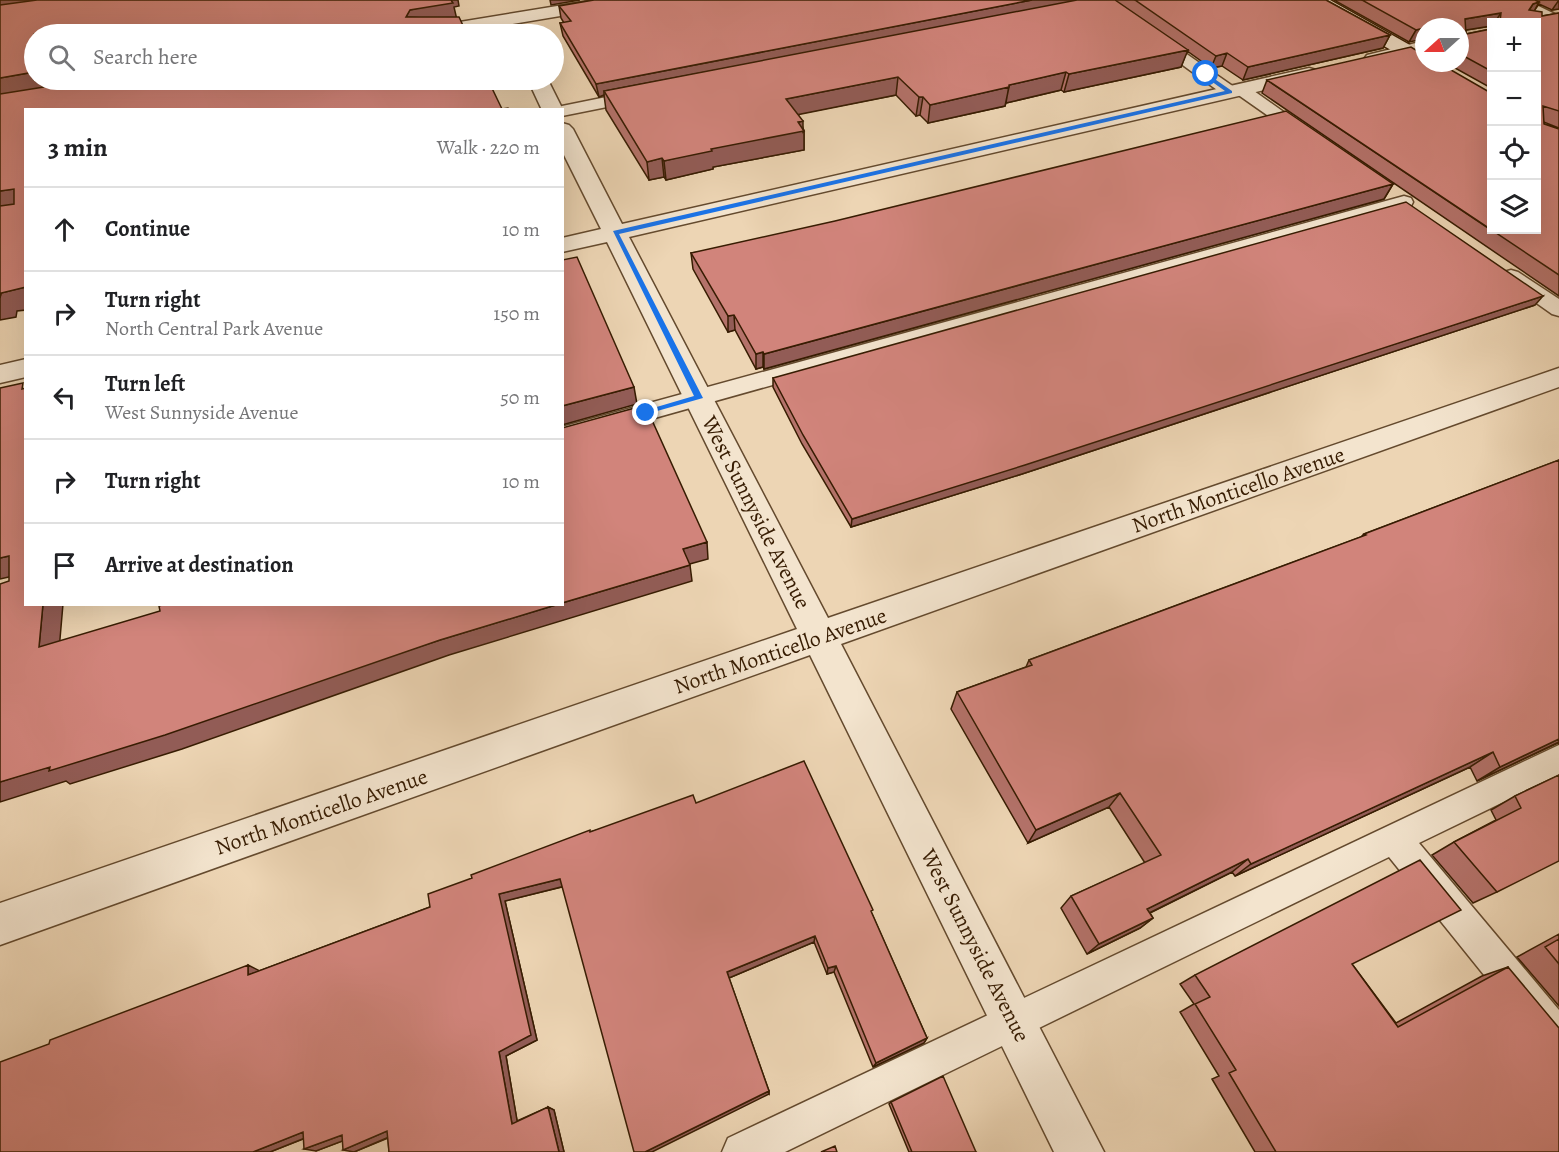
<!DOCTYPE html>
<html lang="en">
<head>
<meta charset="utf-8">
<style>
  body { margin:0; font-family:Alegreya,serif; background:#f6f6f6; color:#202124 }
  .controls { position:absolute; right:18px; top:18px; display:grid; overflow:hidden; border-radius:0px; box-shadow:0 6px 24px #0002 }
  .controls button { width:54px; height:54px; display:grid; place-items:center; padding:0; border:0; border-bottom:2px solid #e0e0e0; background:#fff; color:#202124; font:30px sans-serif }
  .compass { position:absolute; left:1415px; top:18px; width:54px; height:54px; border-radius:50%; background:#fff; box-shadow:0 6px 24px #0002; rotate:249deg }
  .stop { position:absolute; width:18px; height:18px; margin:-14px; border:4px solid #1a73e8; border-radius:50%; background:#fff }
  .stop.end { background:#1a73e8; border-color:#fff; box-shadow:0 2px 6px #0008 }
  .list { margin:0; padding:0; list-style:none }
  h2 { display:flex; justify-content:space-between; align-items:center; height:78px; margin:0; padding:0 24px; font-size:26px }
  h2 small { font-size:20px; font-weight:400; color:#757577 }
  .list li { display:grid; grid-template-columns:39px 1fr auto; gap:18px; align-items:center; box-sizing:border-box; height:84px; padding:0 24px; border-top:2px solid #e0e0e0 }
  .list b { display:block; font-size:22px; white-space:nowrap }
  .list p { margin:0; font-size:20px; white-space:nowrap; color:#757577 }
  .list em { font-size:20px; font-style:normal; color:#757577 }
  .icon { flex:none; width:33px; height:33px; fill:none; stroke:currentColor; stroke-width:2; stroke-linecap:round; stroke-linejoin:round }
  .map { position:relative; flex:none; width:1559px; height:1152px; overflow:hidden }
  .search { position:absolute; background:#fff; box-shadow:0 6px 24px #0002; left:24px; top:24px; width:540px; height:66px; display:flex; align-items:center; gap:15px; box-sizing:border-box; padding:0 21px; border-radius:33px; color:#757577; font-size:22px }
  .panel { position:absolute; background:#fff; box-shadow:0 6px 24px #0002; left:24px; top:108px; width:540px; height:498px; border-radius:0px }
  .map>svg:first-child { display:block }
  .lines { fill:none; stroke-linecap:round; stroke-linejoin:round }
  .lane-casing { stroke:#644a2e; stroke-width:3 }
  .street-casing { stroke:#644a2e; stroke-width:3 }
  .secondary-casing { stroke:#371c02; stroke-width:3 }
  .lane { fill:#f3e4ce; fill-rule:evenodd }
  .street { fill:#f3e4ce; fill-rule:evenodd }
  .secondary { fill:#f3e4ce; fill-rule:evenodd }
  .wall { fill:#b4726a; stroke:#371c02; stroke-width:1.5 }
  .shaded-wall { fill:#925c56; stroke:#371c02; stroke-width:1.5 }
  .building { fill:#d1847b; stroke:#371c02; stroke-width:1.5 }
  .route { fill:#1a73e8 }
  .labels { text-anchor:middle; stroke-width:4.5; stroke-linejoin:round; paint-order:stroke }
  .street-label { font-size:22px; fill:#371c02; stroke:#f3e4ce }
</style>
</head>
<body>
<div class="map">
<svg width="1559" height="1152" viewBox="0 0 1559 1152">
  <rect width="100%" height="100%" fill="#edd5b4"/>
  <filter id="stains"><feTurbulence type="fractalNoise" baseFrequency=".00333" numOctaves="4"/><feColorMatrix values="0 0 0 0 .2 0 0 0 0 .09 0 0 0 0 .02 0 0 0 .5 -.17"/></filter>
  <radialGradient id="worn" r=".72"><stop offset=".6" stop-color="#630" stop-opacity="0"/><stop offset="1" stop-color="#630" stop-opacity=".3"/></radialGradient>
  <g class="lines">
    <g class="lane-casing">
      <path id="lane" d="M1093,0H1109L1234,87L1241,84L1247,86L1316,135L1313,139H1301L1237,94L1230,97L1224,95Z
        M1508,0H1526L1559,16V26Z
        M641,90L647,91L649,95L647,99L562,116V110H555L562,106Z
        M1404,196L1411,198L1413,202L1411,206L562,444V427Z
        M1511,270L1518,272L1559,299V316L1552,314L1504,280L1501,276L1504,272Z
        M1559,745V775L1419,843L1559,1010V1058L1546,1052L1389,857L785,1152H722L728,1138Z"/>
    </g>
    <g class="street-casing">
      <path id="street" d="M594,0H635L632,4L626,5L453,34H414L416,30L423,28Z
        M1424,41V53L1374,65L1367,63L1364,59L1367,55Z
        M1309,68L1316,70L1319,74L1316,78L629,237L828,618L1559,368V387L841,644L1104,1152H1054L810,655L0,945V903L797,629L607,242L562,252V238L601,229L562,151V123L569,125L573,129L622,224Z
        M528,80H548L563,110L562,111L542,110Z
        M26,359V377L0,383V365Z"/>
    </g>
    <g class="secondary-casing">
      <path id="secondary" d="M1308,0H1330L1424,53V63H1432L1424,67L1417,65L1311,4Z"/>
    </g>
    <use href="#lane" class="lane"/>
    <use href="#street" class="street"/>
    <use href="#secondary" class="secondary"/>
  </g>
  <path class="wall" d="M594,0H1326L1390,35L1383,48L1243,80L1222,66L1211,68L1187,51L1181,67L1064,92L1061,90L1006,103L1005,106L928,123L920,115L916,116L896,95L798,114L804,131V150L713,167V169L666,180L664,177L649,180L606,110L604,95L599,97L563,36L560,23H564L561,18L559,6Z
    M1334,0H1559V9L1552,10L1539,4L1534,11L1542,16L1559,13V128L1544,122V124L1559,129V296L1262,93L1267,80L1491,230L1536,22H1491V26L1466,30V34L1491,29V88L1446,63H1460V27H1424L1409,42Z
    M1393,184L1384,199L764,369L763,367L756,369L735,330L728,332L693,269L691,253Z
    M1535,305L1022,474L851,527L802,444L773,387V378Z
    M1559,460V744L1558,743L1477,781L1470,767L1235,876L1232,872L1150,913L1153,918L1140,928L1087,954L1061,908L1071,896L1145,863L1109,807L1028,843L951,709L957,692L1026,667L1029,660L1361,537L1364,534Z
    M1559,775L1497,892L1473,903L1432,855L1454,842L1496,820L1491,810L1515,796Z
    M696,803L872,914L927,1038L924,1043L873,1067L834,972L827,974L814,942L729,978L769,1091V1094L562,887L505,901L537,1040L506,1056L517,1121L548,1107L554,1110L564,1152H389L388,1138L354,1152L342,1141L316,1151L303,1139L270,1152H0L259,971L430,907L472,878L590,832Z
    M1559,934V1006L1517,957Z
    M1352,964L1396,1023L1482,976L1508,967L1559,1152H1255L1212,1079L1219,1076L1180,1012L1194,1004L1180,984L1195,975Z
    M891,1102L976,1152H909L889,1104Z"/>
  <path class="shaded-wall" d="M0,0H77L0,12Z
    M449,0H458L459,6L454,7L457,20L406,17L410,10Z
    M550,0H580L551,5Z
    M1032,0H1091L604,91V95L599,97L596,84Z
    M1559,0V9L1552,10Z
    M1539,2L1532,15L1525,17L1533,4Z
    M1501,13L1495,22H1491V26L1460,31L1465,19Z
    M1424,28V39L1409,42L1416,30Z
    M1390,35L1383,48L1243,80L1248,67Z
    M1188,50L1181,67L1064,92L1069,74Z
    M1227,53L1222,66L1211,68L1216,56Z
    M34,72V80H114L0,98V78Z
    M1066,72L1061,90L1006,103L1009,85Z
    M898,77L896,95L786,117V99Z
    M1009,87L1005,106L928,123L930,105Z
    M919,97H923L920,115L916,116Z
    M803,121V132L804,131V150L713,167V169L666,180L664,161L711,149Z
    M662,158L664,177L649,180L647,162Z
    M1393,184L1384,199L764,369V354Z
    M14,189L26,205L0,212V191Z
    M26,287V310L17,311L16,317L0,320V298L1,293Z
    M1543,296L1535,305L1022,474L851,527L852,519Z
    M734,315L735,330L728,332V316Z
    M763,352V367L756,369V354Z
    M634,387L637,404L562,425V406Z
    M707,542L708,559L686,565L683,549Z
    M9,556L26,573L0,579V558Z
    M690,565L692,581L449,655L182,749L70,784L66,781L0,802V782L440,640L559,604H562V603Z
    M43,604H63L58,662L39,647Z
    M1559,739V742L1477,781L1500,767Z
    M1493,752L1470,767L1235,876L1251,864Z
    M1120,793L1109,807L1028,843L1036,830Z
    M1248,859L1232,872L1135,920L1147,909Z
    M560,879L565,886L505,901L537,1040L506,1056L518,1126L512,1124L499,1052V894Z
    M1153,918L1140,928L1087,954L1099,944Z
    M815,936L814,942L729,978L727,972Z
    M248,965L260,971L248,975Z
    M836,966L834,972L827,974L828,968Z
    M927,1038L924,1043L873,1067L876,1063Z
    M769,1091V1094L652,1152H645Z
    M548,1107L554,1110L564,1152H559Z
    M387,1131L396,1134L354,1152L343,1150Z
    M303,1132L315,1134L270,1152H253Z
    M342,1135L353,1137L316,1151L304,1149Z"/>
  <path class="building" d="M37,0H451L453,3L410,10L406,17H459L467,34H34V72L0,78V5Z
    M594,0H1032L596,84L560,23L571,21L559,6Z
    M1077,0H1115L1188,50L1069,74L1066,72L1009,85V87L930,105L923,97H919L898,77L786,99L803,121L798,122L804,131L711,149L712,151L664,161L662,158L647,162L604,91Z
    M1135,0H1326L1390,35L1248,67L1227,53L1216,56Z
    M1362,0H1535L1539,2L1533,4L1529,10L1542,12V16L1559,13V111L1543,106L1544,124L1559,129V275L1267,80L1411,47L1424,55V63H1439L1491,93V230H1536V22H1500L1501,13L1465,19L1466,34L1491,29V71L1460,54V27H1424V28L1416,30Z
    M88,80H488L502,109L508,108L509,110H26V287L1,293L0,298V206L14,204V189L0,191V94Z
    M1286,111L1393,184L764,354L763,352L756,354L734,315L728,316L691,253L835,221Z
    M1406,202L1543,296L1025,465L852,519L803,435L773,378Z
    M577,257L634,387L562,406V260Z
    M23,383L22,389L26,388V604H43L39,647L160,611L159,606L165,604H559L440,640L165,735L49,771L50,767L0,782V584L9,581V556L0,558V388Z
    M642,406L643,408L646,407L707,542L683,549L690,565L562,603V428Z
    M1559,460V739L1500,767L1493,752L1251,864L1248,859L1147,909L1153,918L1099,944L1071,896L1161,855L1120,793L1036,830L957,692L1032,665L1029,660L1366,535L1364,534Z
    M804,761L873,910L871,911L927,1038L876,1063L836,966L828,968L815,936L727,972L769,1091L645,1152H634L560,879L499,894L531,1035L499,1052L512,1124L548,1107L559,1152H389L387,1131L343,1150L342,1135L304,1149L303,1132L253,1152H0V1062L49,1044L50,1040L248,965V975L430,907L428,894L472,878L471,875L590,830V832L693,795L696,803Z
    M1559,775V861L1497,892L1454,842L1521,808L1515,796Z
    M1420,860L1461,910L1352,964L1398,1027L1508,967L1559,1028V1152H1276L1229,1073L1236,1070L1195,1004L1210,997L1195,975Z
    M1559,939V964L1545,947Z
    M943,1076L976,1152H912L891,1102Z
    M835,1146L837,1152H821Z"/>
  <path class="route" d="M1206,73L1232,91V93L619,234L703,398L643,415V411L694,396L613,231L1225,91L1204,76Z"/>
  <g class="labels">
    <g class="street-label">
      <text transform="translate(1238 489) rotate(-19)" y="8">North Monticello Avenue</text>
      <text transform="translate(757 512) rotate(63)" y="8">West Sunnyside Avenue</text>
      <text transform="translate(780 650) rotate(-19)" y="8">North Monticello Avenue</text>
      <text transform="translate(321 811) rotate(-19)" y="8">North Monticello Avenue</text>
      <text transform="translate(976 945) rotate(63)" y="8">West Sunnyside Avenue</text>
    </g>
  </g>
  <rect width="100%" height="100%" filter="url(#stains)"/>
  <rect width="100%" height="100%" fill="url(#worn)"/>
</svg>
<div class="controls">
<button>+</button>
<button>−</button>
<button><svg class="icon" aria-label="locate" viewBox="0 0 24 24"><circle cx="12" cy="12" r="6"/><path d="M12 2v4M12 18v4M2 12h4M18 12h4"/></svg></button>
<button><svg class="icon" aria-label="layers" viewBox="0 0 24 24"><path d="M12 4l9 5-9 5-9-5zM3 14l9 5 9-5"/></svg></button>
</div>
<svg class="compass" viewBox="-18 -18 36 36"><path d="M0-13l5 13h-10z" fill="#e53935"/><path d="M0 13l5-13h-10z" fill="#757577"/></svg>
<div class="stop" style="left:1206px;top:74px"></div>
<div class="stop end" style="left:646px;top:413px"></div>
<div class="search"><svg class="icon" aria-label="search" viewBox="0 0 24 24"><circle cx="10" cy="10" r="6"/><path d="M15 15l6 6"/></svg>Search here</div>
<section class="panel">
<h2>3 min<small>Walk · 220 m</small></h2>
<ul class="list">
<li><svg class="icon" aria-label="ahead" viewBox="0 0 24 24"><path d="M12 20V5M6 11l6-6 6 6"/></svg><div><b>Continue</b></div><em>10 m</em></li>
<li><svg class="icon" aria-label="right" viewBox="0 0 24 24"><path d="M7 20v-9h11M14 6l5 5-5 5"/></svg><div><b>Turn right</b><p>North Central Park Avenue</p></div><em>150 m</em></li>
<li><svg class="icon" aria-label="left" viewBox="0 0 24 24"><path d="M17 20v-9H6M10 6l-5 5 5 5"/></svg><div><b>Turn left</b><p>West Sunnyside Avenue</p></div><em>50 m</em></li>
<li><svg class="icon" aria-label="right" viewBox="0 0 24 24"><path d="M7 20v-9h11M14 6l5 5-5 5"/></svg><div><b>Turn right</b></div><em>10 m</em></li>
<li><svg class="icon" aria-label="arrive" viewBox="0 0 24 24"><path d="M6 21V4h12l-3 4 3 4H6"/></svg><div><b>Arrive at destination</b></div></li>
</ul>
</section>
</div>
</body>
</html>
